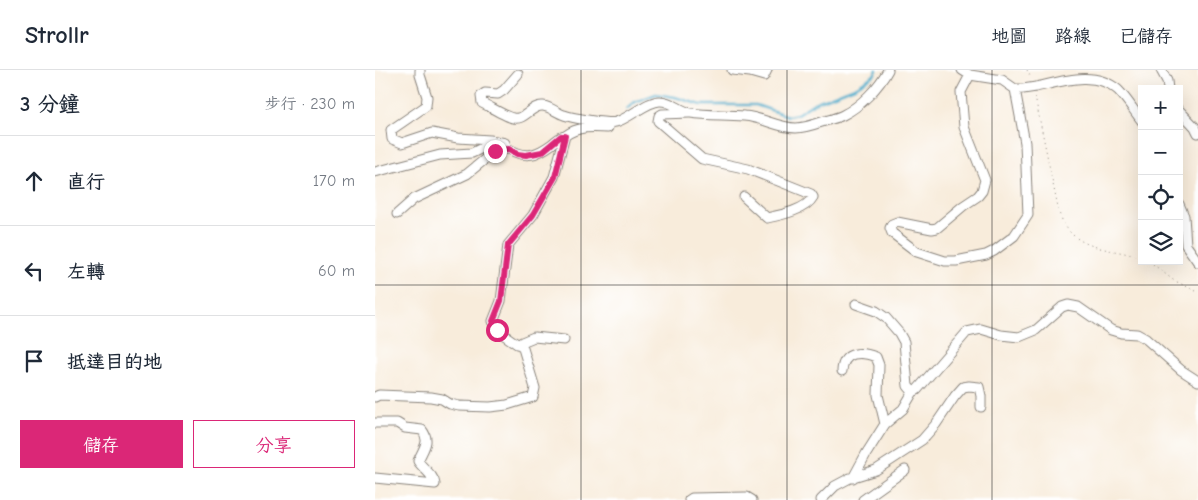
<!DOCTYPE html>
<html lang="zh-TW">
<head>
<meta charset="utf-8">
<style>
  body { margin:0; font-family:"Comic Neue","LXGW WenKai TC",sans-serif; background:#f2f2f3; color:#1f2937 }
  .controls { position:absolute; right:15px; top:15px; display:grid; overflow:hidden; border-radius:0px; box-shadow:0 5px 20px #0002 }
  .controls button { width:45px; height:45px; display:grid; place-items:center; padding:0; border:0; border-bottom:1px solid #e0e1e3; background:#fff; color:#1f2937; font:25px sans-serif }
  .stop { position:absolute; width:15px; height:15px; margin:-11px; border:4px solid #db2777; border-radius:50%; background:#fff }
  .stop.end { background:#db2777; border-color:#fff; box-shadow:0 1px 5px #0008 }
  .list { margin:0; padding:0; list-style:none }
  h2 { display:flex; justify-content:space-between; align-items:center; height:65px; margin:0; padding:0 20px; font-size:21px }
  h2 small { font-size:16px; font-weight:400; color:#747a83 }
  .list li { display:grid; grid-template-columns:32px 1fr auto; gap:15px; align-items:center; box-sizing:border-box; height:90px; padding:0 20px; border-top:1px solid #e0e1e3 }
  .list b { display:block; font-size:19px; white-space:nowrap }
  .list em { font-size:16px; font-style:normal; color:#747a83 }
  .actions { display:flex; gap:10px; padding:15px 20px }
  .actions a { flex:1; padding:11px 0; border:1px solid #db2777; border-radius:0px; text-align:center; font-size:18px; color:#db2777 }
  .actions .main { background:#db2777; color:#fff }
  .icon { flex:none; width:28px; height:28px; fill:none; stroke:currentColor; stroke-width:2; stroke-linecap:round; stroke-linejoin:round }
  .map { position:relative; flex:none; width:823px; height:430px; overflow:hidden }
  header { display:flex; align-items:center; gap:30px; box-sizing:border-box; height:70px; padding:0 25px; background:#fff; border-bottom:1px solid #e0e1e3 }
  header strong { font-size:24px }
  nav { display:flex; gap:28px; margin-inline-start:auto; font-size:18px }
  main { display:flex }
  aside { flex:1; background:#fff }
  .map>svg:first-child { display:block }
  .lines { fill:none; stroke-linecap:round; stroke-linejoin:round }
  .stream { stroke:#4babca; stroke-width:2.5 }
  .minor-casing { stroke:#8a847c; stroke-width:11 }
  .path { stroke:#8a847c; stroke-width:1; stroke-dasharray:1 4; stroke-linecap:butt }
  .minor { stroke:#fff; stroke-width:9 }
  .minor-bridge-casing { stroke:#8a847c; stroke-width:11; stroke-linecap:butt }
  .minor-bridge { stroke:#fff; stroke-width:9 }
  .route { stroke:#db2777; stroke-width:6 }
  .grid { fill:none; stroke:#1c1c1c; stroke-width:1; stroke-opacity:0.55 }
</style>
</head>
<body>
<header>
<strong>Strollr</strong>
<nav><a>地圖</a><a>路線</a><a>已儲存</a></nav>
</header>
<main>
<aside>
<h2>3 分鐘<small>步行 · 230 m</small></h2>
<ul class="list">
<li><svg class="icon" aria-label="ahead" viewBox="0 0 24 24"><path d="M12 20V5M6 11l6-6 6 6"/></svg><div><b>直行</b></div><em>170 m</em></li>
<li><svg class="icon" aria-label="left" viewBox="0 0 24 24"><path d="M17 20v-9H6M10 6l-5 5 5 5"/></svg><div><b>左轉</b></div><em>60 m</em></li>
<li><svg class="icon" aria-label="arrive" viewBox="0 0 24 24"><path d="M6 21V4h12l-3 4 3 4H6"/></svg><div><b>抵達目的地</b></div></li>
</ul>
<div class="actions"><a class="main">儲存</a><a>分享</a></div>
</aside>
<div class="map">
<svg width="823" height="430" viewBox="0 0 823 430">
  <rect width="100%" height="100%" fill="#fff"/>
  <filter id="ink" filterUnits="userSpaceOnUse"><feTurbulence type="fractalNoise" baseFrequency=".02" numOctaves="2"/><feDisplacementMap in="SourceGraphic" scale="10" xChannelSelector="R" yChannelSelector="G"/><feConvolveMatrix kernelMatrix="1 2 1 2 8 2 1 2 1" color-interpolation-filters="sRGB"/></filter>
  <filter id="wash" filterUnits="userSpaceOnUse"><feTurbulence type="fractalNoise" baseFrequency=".0096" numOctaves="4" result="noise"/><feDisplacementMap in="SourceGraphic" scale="20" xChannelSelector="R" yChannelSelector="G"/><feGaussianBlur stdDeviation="1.12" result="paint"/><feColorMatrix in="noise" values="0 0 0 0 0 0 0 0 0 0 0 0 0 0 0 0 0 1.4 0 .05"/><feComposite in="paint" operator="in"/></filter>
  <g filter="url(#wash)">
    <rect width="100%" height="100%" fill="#f8ecdb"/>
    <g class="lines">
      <path class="stream" d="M252,39L260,32L281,24L300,27L326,35H381L413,46L422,44L439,33L482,16L499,5L502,0"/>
    </g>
  </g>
  <g filter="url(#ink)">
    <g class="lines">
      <g class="minor-casing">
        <path id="minor" d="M45,0V5L52,27L51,36L16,60L17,69L27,73L57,63L83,68L115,70L130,73L132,79H134C151,89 162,85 177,74C182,70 185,66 190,66C203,56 217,57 233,58
          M357,0L375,2L389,6L392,0
          M587,0L595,5L627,10L640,19H646
          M786,0L792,11L793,19
          M143,4L129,20L123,24L110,23L106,26L107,33C114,36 131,47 138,48C150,51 156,35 168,36C176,37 182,43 189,45C197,48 234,54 241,52C255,48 272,31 285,31C297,31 305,41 316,43C334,46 352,44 369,46C387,47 403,58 421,58C430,58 441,54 450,51C456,49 462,48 468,45C486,36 504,17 513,0
          M595,5L586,22L589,57L610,110L607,121L603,126L588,136L562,158L557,159L522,152L517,154L515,158L517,163L542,182L570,191H581L611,185L619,181L639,166L653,145L650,73L640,19
          M661,17C688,11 720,0 743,20C752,29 759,41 767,51
          M804,40L820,57L823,63
          M314,43L287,44L284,46L283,51L327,89L373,99L436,124L438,127C431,140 406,145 392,148L369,127
          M0,102L65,85L97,83L107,78L115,70
          M804,134L809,146L811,175L823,192
          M22,144L39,129L92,104L120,81L132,79
          M481,234L501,241L511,248L524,263L529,272L533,316L538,322L542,320L592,262L606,259L626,265L644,267L661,260L687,237L693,235L703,237L736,260L746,263L762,264L771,269L806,300L823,311
          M189,270L159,267L147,272V275L142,274L122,260L118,251L126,231L133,175L158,145L179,107L190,66
          M467,301C468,281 486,281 501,287L504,295L503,325L510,354L528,339L538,322
          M0,327L4,325L56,327L67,329L75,334L84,336L115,337L132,335L158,327L160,318L147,275
          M0,353H22L30,358L47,360C56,371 48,379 43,391C48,399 59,405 60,414L0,408
          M478,408L491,384L510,354
          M314,430L317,428L372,427L377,430
          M446,430L460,416L475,408L501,400L547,370L561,354L580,326L588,317L594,316L604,317L606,326V337
          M488,430L530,400"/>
      </g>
      <path class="path" d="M652,0L656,8
        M660,27L684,143C686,147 688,153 691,157C708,182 741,178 767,188
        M774,191L798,210L823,222"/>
      <use href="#minor" class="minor"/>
      <g class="minor-bridge-casing">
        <path id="minor-bridge" d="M648,19L661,17"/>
      </g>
      <use href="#minor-bridge" class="minor-bridge"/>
    </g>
  </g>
  <g class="lines" filter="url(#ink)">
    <path class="route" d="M120,81L134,79L142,84L151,85L167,82L186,66H190L180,107L158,145L133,175L126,231L118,251L122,260"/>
  </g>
  <path class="grid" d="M206,0V430M412,0V430M617,0V430M0,215H823"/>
</svg>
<div class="controls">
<button>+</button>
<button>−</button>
<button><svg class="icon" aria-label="locate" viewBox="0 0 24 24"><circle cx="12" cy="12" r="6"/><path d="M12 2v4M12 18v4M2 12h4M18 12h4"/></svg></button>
<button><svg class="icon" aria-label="layers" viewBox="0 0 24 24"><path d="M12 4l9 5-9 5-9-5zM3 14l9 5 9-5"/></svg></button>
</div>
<div class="stop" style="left:122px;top:260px"></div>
<div class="stop end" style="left:120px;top:81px"></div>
</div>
</main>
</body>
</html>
